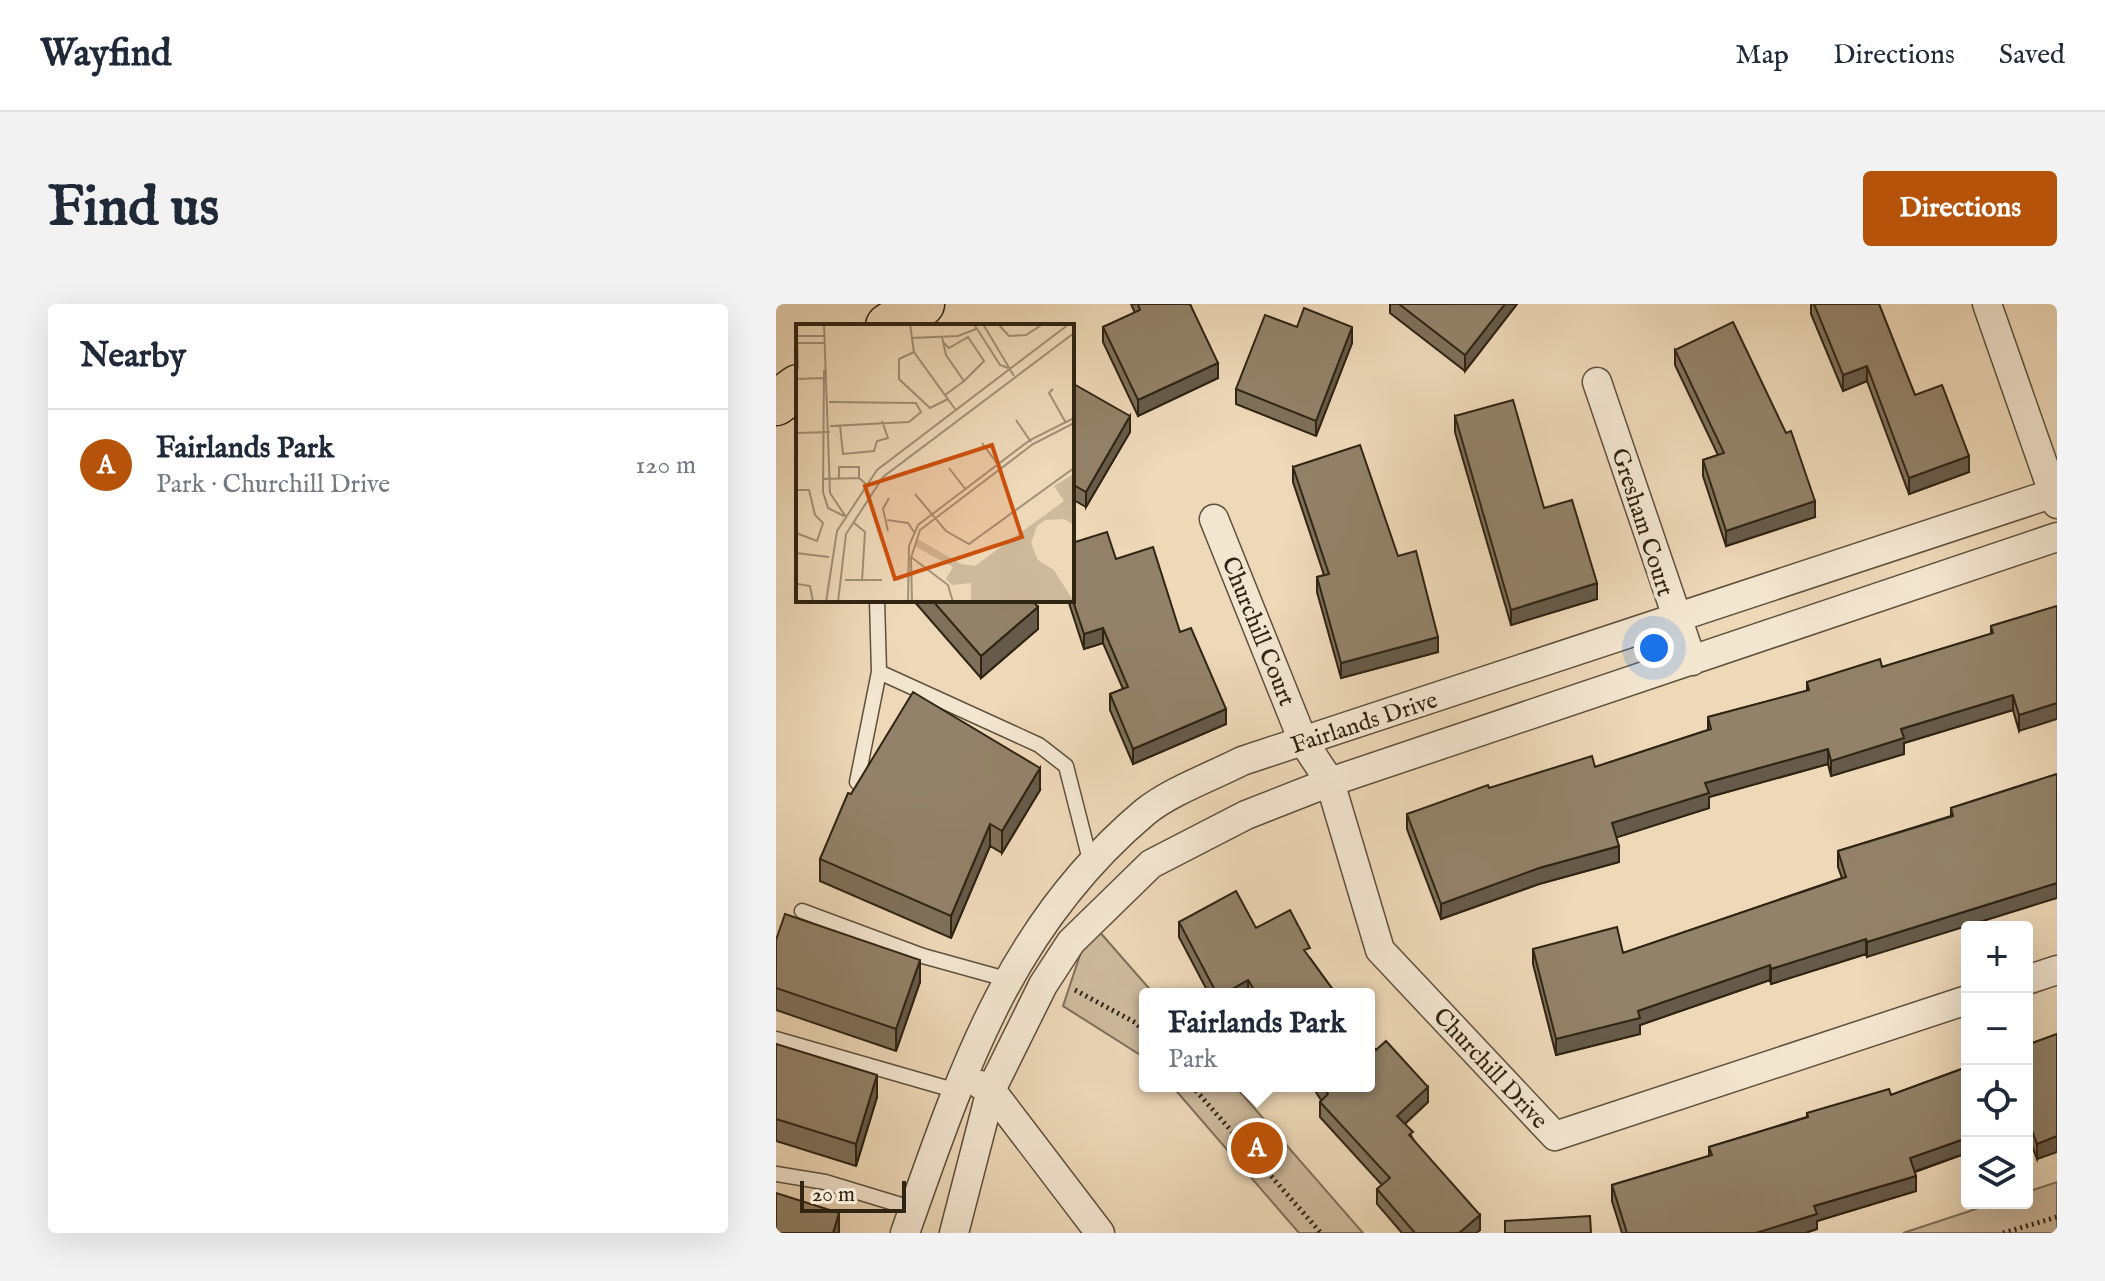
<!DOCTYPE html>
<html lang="en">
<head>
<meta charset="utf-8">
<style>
  body { margin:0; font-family:"IM FELL English",serif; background:#f2f2f3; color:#1f2937 }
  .controls { position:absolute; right:24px; bottom:24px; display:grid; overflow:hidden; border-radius:8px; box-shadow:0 8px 32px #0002 }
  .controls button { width:72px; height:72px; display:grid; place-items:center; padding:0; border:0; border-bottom:2px solid #e0e1e3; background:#fff; color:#1f2937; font:40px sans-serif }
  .scale { position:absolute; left:24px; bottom:20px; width:106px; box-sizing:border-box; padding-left:8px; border:4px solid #302413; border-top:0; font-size:22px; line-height:28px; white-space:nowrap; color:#302413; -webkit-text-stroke:6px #f3e6d1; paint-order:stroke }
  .you { position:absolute; left:878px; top:344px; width:28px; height:28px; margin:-20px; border:6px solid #fff; border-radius:50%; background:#1a73e8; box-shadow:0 0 0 12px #1a73e833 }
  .badge { display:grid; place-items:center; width:52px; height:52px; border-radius:50%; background:#b45309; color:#fff; font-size:26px; font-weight:700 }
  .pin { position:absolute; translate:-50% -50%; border:4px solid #fff; box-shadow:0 2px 8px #0006 }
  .popup { position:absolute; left:363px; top:684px; width:236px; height:104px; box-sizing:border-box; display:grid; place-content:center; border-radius:8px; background:#fff; filter:drop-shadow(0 2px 6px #0005); font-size:26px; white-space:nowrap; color:#747a83 }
  .popup b { font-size:30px; color:#1f2937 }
  .popup::after { content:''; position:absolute; left:50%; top:100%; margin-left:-16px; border:16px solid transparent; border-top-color:#fff }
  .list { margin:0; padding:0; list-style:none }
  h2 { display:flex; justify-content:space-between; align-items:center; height:104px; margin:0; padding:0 32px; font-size:34px }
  h2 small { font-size:26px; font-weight:400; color:#747a83 }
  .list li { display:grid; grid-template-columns:52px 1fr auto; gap:24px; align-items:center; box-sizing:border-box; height:112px; padding:0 32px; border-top:2px solid #e0e1e3 }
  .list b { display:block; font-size:30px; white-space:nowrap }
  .list p { margin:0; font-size:26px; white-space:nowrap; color:#747a83 }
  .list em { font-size:26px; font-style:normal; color:#747a83 }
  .icon { flex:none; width:44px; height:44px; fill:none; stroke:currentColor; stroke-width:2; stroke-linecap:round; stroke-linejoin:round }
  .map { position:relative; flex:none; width:1281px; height:929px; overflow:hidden; border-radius:8px }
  header { display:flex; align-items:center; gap:48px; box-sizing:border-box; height:112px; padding:0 40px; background:#fff; border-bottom:2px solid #e0e1e3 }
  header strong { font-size:38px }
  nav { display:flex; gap:44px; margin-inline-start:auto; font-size:28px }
  .intro { display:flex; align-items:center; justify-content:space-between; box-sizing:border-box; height:192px; padding:0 48px }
  h1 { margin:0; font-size:56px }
  .button { padding:20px 36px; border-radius:8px; background:#b45309; color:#fff; font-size:28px; font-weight:700 }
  main { display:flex; gap:48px; padding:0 48px }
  aside { flex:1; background:#fff; border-radius:8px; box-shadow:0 8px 32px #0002 }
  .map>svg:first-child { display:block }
  .green { fill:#cdb99c; stroke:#7e6e58; stroke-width:2 }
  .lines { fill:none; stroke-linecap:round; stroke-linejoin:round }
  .service-casing { stroke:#5f513c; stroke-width:17 }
  .minor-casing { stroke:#5f513c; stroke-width:31 }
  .primary-casing { stroke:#302413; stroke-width:47 }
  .path { stroke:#302413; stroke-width:5; stroke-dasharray:2 4; stroke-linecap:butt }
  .service { stroke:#f3e6d1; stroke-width:14 }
  .minor { stroke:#f3e6d1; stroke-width:28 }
  .primary { stroke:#edd8b8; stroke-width:44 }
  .wall { fill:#7e705a; stroke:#302413; stroke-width:2 }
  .shaded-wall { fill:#665b4a; stroke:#302413; stroke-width:2 }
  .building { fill:#928269; stroke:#302413; stroke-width:2 }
  .labels { text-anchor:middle; stroke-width:8; stroke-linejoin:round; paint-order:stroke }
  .street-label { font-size:24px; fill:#302413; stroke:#f3e6d1 }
  .inset-road { fill:none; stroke:#a19076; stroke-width:2 }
  .view { fill:#cc510d; fill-opacity:0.15; stroke:#cc510d; stroke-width:4 }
  .inset-edge { fill:none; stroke:#302413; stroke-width:4 }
</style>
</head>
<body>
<header>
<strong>Wayfind</strong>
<nav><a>Map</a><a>Directions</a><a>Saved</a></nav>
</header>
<div class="intro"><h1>Find us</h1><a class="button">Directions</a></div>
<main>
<aside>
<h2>Nearby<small></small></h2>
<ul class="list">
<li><span class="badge">A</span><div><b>Fairlands Park</b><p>Park · Churchill Drive</p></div><em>120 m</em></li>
</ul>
</aside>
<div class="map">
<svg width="1281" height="929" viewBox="0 0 1281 929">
  <rect width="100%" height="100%" fill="#edd8b8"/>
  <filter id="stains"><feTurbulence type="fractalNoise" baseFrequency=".0025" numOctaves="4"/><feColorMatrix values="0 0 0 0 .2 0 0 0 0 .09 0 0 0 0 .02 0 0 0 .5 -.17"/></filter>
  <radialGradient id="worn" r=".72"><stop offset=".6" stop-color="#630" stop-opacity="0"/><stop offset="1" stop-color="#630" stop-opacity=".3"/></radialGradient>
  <path class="green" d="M315,618L378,690H369V754L287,702Z
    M396,782H459L587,929H523Z
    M1281,878V929H1127L1218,899H1251V888Z"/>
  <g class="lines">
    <g class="service-casing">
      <path id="service" d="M103,368L263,441L290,462L315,560
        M81,478L103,368L101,296
        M26,607L147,652L230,675
        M0,735L181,787
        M0,870L49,878L138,905"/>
    </g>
    <g class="minor-casing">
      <path id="minor" d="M1211,0L1281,200
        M821,78L916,357
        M438,215L527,437L554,478L604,646L779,832L1191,696
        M1251,676L1281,666
        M205,781L215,786L324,929
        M129,929C186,768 233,622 369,508C395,487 435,473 466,457L1281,188
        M178,929L215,786L267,681L295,638L375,560L470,511L554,478L1281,233"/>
    </g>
    <g class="primary-casing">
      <path id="primary" d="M112,22L146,0
        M0,99L22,83"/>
    </g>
    <path class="path" d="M299,686L360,719L369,729
      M416,782L545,929
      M1227,929L1281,913"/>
    <use href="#service" class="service"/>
    <use href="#minor" class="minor"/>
    <use href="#primary" class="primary"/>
  </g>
  <path class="wall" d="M355,0H414L442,74L362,112L327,38V23L359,9Z
    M614,0H741L689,67L614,9Z
    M1035,0H1103L1139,91L1193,168L1133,190L1091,77L1067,87L1035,10Z
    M521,23L576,39L540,132L460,100V85Z
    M899,46L1039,213L950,242L927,172V156L942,151L899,61Z
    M296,79L354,128L310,203L296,195Z
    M679,112L768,204L821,295L735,321L679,128Z
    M517,163L622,252L662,348L565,374L541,288V273L548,271L517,178Z
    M296,239L340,255L404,328L450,420L357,460L334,406V390L347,385L327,339L308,345L292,296H296Z
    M137,296H256L262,325L205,374Z
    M1281,302L1243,427L1237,406L1128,439V450L1055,472L1052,460L933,493V504L840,533L843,558L763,580L665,615L631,525V510L713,484L819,463L932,426V413L1031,387V378L1106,363L1215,330V322Z
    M1281,470L1091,653L1090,650L995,680L994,676L864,721V730L780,751L757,660V645L847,649L1066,574L1062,563V547L1175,512V504Z
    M264,486L226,549L214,542L175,634L44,577V555L75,490Z
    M403,618L480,624L534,654L560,690H433L403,633Z
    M0,636L144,678L120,747L0,706Z
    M1281,730L1261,855L1251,828V741Z
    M0,740L101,793L80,862L0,837Z
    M600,746L652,798L629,820L637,835L704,926L700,929H626L601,900V885L606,881L544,813V798L545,796L536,782H593Z
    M1191,763V849L1139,868L1140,887L1041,917V925L1029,929H846L836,897V881L933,852V843L1031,813V809L1115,791Z"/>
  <path class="shaded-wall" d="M729,0H741L689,67V51Z
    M576,23V39L540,132V117Z
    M442,59V74L362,112V96Z
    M1091,62V77L1067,87V71Z
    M354,112V128L310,203V188Z
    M1193,152V168L1133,190V174Z
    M1039,197V213L950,242V227Z
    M821,279V295L735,321V306Z
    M262,303V325L205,374V352Z
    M327,324V339L308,345V330Z
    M662,333V348L565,374V359Z
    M1237,391V406L1128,439V450L1055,472V457L1125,425Z
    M1281,399V415L1243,427V411Z
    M450,405V420L357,460V445Z
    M1052,445V460L933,493V504L836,535V519L929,479Z
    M264,464V486L226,549V527Z
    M214,520V542L175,634V612Z
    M843,542V558L763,580L665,615V600L763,564Z
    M1281,579V594L1091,653V638Z
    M1090,635V650L995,680V665Z
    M144,656V678L120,747V725Z
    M994,661V676L864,721V730L780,751V735Z
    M472,676V690H447Z
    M101,771V793L80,862V840Z
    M652,783V798L621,827V812Z
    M1281,832V848L1261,855V840Z
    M1191,834V849L1134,869V854Z
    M1140,872V887L1041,917V925L1029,929H980L1038,902Z
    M63,909V929H57Z
    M704,911V926L700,929H683Z"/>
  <path class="building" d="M362,0H414L442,59L362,96L327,23L364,6Z
    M623,0H729L689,51Z
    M1038,0H1103L1139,91L1166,81L1193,152L1133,174L1091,62L1067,71Z
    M528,4L576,23L540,117L460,85L489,11L521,23Z
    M957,18L1010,129L1015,127L1039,197L950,227L927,156L948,149L899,46Z
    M296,79L354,112L310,188L296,180Z
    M737,96L768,204L796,196L821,279L735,306L679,112Z
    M584,141L622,252L640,247L662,333L565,359L541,273L553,270L517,163Z
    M331,228L340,255L377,243L404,328L415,324L450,405L357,445L334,390L352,383L327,324L308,330L296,294V239Z
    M156,296H256L262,303L205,352Z
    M1281,302V399L1243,411L1237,391L1125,425L1128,434L1055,457L1052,445L929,479L933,489L836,519L843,542L763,564L665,600L631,510L712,481L713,484L816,452L819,463L935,425L932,413L1033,386L1031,378L1104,355L1106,363L1217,329L1215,322Z
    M137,388L264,464L226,527L214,520L175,612L44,555L72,489L75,490Z
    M1281,470V579L1091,638L1090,635L995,665L994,661L862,707L864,714L780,735L757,645L841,623L847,649L1070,573L1062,547L1177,512L1175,504Z
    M460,587L480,624L514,606L534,644L528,646L560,690H481L472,676L447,690H441L403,618Z
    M9,610L144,656L120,725L0,684V636Z
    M1281,730V832L1261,840L1251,813V741Z
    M593,737L600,746L610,737L652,783L621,812L637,828L633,831L704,911L683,929H639L601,885L614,874L544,798L552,790L546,782H593Z
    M0,740L101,771L80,840L0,815Z
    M1191,763V834L1134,854L1140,872L1038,902L1041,910L980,929H851L836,881L936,851L933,843L1032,813L1031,809L1113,785L1115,791Z
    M0,889L63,909L57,929H0Z
    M814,912L815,929H729V917Z"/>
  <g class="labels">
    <g class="street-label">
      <text transform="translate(867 218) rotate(72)" y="8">Gresham Court</text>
      <text transform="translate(483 327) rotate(68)" y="8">Churchill Court</text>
      <text transform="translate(588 418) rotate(-18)" y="8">Fairlands Drive</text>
      <text transform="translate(715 764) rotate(47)" y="8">Churchill Drive</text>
    </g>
  </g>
  <g transform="translate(20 20)">
    <rect width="278" height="278" fill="#edd8b8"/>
    <path d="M278,150V201L268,195L249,196L241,202L235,219L242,236L258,246L278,278H175V259L156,261L150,255L157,243L120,223V214L165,240L179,242L268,177L258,162Z" fill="#cdb99c"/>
    <path class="inset-road" d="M28,0L34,169L50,193M114,0L118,28L159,85M178,0L204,41L212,44M187,0L218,52M202,0L213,12L230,11L247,0M0,12H28M1,12L2,45M146,13L150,31L168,57L149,71M115,14L162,12L180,5M0,19H28M148,19L153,24L172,13L188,37L168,57M118,28L103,35V55L134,84L152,75M28,46L27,168L32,184L48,192M0,55L27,54M257,65L253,69L270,99M33,78L120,79L125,88L113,98L34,102M220,96L235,118M44,102L47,130L78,127L81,117L92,114L86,97M0,109L34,108M186,119L203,142M153,144L170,166M43,154V143H63V154M26,155L63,154L70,160M0,166H13L19,191L27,199L21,217L0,209M119,170L150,207L173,220L278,144M91,196L112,199L118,208M57,198L69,208L66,257M92,207L87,185L93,174M0,229L33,233M115,233L152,261L157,278M0,238V263M49,256H86M2,260L14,262L17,278M42,277H74M30,278L41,207L81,146L273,0M42,278L50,210L87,153L278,9M112,278L113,222L122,201L234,116L278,94M116,278L115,234L124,206L237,120L278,99"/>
    <path class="view" d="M196,121L226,213L99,255L69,162Z"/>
    <rect width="278" height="278" class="inset-edge"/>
  </g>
  <rect width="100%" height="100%" filter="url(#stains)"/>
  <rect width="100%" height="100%" fill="url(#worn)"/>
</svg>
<div class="controls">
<button>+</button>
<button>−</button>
<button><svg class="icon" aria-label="locate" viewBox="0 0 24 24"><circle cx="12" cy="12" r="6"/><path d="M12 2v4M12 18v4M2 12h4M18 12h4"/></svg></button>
<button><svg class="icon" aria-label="layers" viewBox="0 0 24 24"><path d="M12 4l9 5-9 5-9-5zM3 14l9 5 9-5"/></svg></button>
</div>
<div class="scale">20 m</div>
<div class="you"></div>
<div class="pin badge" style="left:481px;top:844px">A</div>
<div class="popup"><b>Fairlands Park</b>Park</div>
</div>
</main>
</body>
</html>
